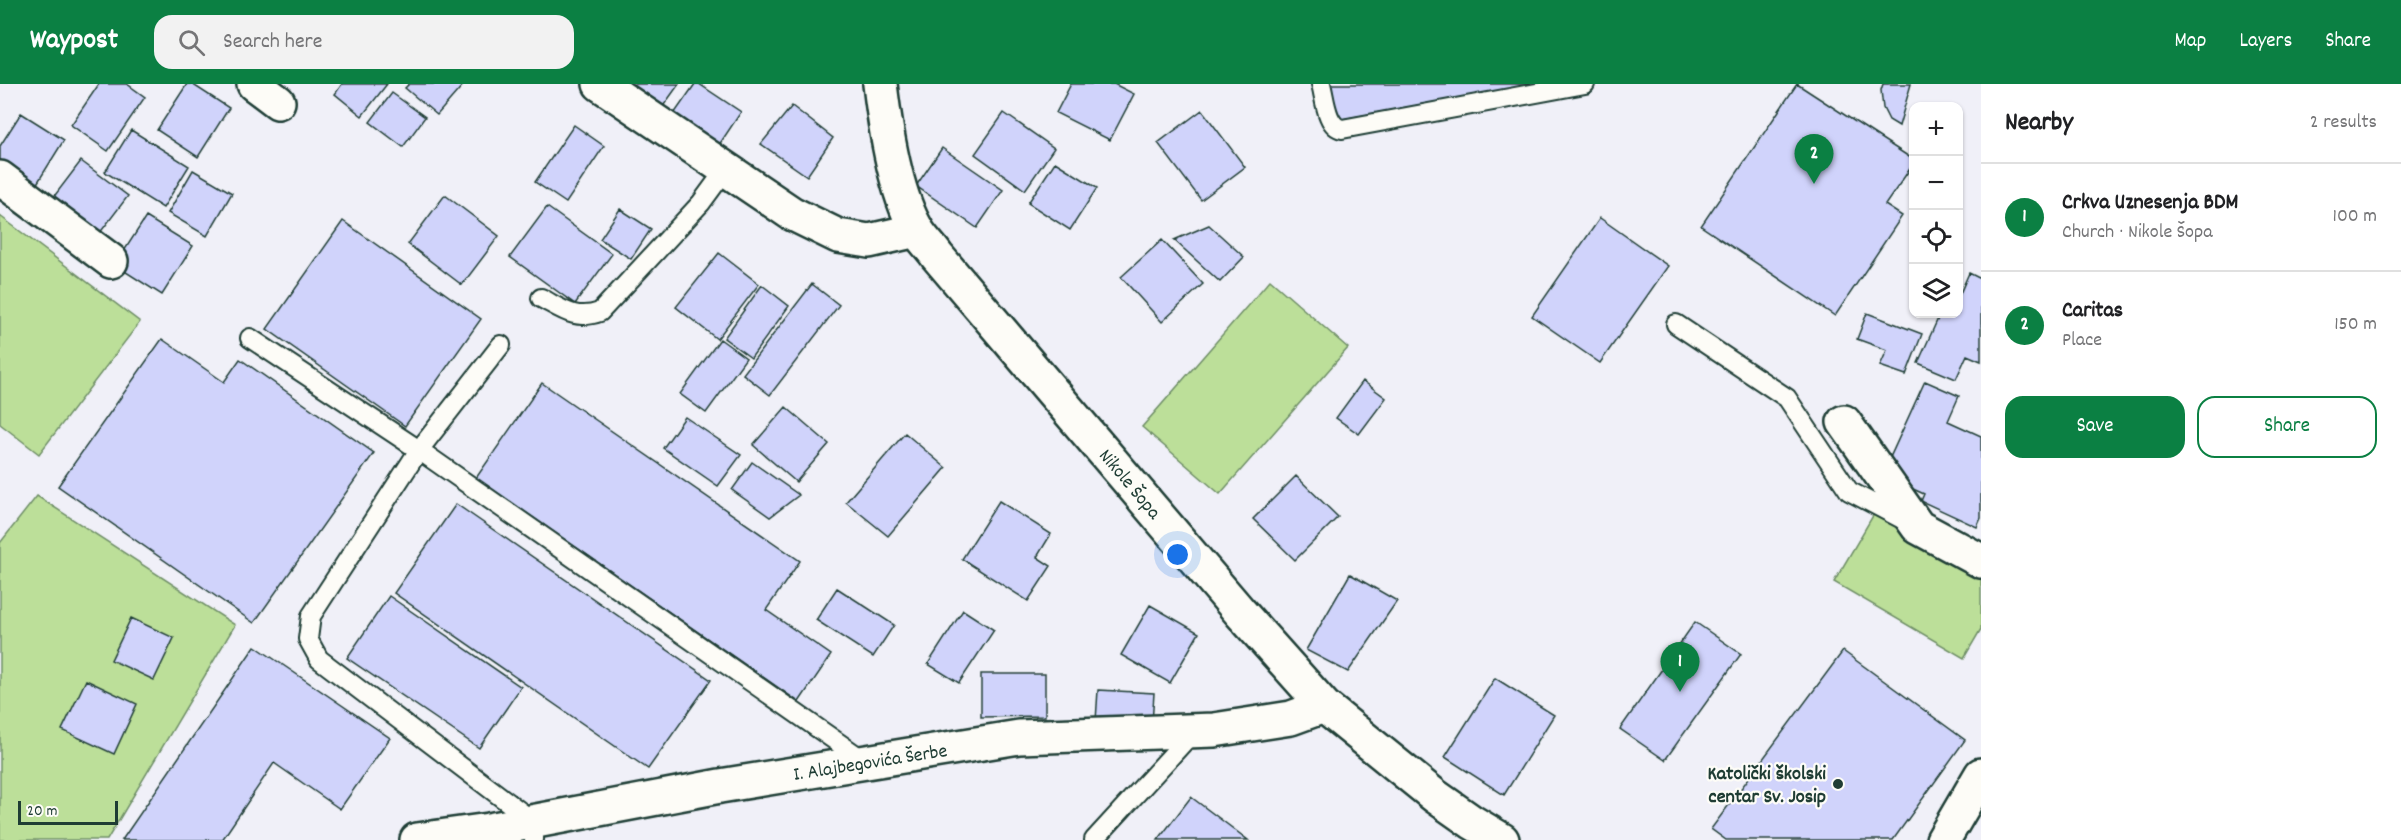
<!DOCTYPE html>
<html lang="en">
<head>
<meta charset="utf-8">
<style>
  body { margin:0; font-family:Dekko,sans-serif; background:#f2f2f2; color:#202124 }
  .controls { position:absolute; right:18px; top:18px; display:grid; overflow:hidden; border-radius:12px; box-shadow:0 2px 4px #0004 }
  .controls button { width:54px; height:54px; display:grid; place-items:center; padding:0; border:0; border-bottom:2px solid #e0e0e0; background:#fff; color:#202124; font:30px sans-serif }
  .scale { position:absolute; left:18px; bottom:15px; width:100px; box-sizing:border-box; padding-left:6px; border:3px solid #1f3d34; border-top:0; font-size:16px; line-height:21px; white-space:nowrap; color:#1f3d34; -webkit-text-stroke:4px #fdfcf7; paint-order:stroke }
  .you { position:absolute; left:1178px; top:471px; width:21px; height:21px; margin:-15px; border:4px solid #fff; border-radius:50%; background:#1a73e8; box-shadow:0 0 0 9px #1a73e833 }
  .badge { display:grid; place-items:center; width:39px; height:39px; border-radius:50%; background:#0b8043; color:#fff; font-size:20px; font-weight:700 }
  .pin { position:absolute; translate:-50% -50px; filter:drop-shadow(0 2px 3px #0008) }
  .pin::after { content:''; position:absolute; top:32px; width:21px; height:18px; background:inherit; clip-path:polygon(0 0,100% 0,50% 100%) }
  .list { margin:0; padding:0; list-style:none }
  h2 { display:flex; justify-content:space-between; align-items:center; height:78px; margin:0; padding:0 24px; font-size:26px }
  h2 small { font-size:20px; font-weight:400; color:#757577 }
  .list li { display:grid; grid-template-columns:39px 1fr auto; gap:18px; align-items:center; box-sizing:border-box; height:108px; padding:0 24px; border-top:2px solid #e0e0e0 }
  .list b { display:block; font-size:22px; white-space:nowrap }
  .list p { margin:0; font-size:20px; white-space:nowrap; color:#757577 }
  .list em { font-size:20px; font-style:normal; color:#757577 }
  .actions { display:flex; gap:12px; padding:18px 24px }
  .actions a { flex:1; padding:14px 0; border:2px solid #0b8043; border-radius:18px; text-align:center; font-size:21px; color:#0b8043 }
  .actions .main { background:#0b8043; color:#fff }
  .icon { flex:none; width:33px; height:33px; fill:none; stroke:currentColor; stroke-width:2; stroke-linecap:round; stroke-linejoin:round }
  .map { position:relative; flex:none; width:1981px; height:756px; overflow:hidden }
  header { display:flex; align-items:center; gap:36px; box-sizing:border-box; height:84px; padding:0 30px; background:#0b8043; color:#fff }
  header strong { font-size:28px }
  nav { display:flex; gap:33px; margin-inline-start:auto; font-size:21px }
  .search { width:420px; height:54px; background:#f2f2f2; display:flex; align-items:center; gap:15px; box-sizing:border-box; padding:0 21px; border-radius:18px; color:#757577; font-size:22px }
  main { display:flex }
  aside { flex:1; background:#fff }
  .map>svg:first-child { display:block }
  .green { fill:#bcdf99; stroke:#6e8e66; stroke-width:1.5 }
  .building { fill:#d0d3fb; stroke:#1f3d34; stroke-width:1.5 }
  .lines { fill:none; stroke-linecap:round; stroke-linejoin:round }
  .lane-casing { stroke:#1f3d34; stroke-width:22 }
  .street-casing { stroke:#1f3d34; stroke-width:38 }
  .lane { stroke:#fdfcf7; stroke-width:18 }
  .street { stroke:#fdfcf7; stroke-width:33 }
  .poi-dot { fill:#1f3d34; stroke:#fdfcf7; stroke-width:2 }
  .labels { text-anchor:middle; stroke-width:4.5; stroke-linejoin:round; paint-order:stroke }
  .street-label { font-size:20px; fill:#1f3d34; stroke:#fdfcf7 }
  .poi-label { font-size:20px; font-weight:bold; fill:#1f3d34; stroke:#fdfcf7; text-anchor:end }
</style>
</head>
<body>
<header>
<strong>Waypost</strong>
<div class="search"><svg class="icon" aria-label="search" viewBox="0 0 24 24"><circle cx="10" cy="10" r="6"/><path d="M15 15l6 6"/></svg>Search here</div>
<nav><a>Map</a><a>Layers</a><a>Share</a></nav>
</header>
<main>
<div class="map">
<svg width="1981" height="756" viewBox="0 0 1981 756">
  <rect width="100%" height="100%" fill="#f0f0f8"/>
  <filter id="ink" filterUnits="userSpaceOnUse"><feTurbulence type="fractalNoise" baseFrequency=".0167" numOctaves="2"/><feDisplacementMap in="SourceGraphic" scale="12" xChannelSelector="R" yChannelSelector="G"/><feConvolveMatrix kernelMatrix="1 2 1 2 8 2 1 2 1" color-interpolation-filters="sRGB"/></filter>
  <g filter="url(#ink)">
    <path class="green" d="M0,132L140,238L39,370L0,340Z
      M1270,196L1348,264L1220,410L1142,343Z
      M37,412L235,541L107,756H0V459Z
      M1878,423L1981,483V545L1964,574L1834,498Z"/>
    <path class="building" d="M99,0H127L145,13L108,67L71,41Z
      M187,0H192L229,24L198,73L157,46Z
      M342,0H387L362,32L335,10Z
      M409,0H464L437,31L405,4Z
      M619,0H679L659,28Z
      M695,0H699L741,28L719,61L674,30Z
      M1071,0H1114L1134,10L1110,56L1056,29Z
      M1331,0H1534L1337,36Z
      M1797,0L1914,76V79L1885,121L1902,132L1835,232L1701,142Z
      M1883,0H1911L1899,42L1889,36L1883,24L1881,6Z
      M392,9L425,33L403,63L370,38Z
      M792,22L833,54L807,92L761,60Z
      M1202,26L1245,83L1201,116L1158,59Z
      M21,29L64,56L33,106L0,86V62Z
      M1004,29L1054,64L1025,106L975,70Z
      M574,41L604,62L566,119L535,98Z
      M131,46L189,82L163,124L105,88Z
      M942,64L1003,106L977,144L916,102Z
      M81,77L128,112L96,154L49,119Z
      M1055,78L1097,104L1070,146L1028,119Z
      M193,86L232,109L207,152L168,129Z
      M445,111L499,152L462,201L408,160Z
      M547,123L612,170L575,220L510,173Z
      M620,125L651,145L631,175L600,155Z
      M146,133L193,162L162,211L115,181Z
      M1600,134L1668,182L1600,279L1532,232Z
      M343,137L481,235L405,342L267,245Z
      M1209,141L1244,173L1220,198L1174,156Z
      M1162,156L1203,200L1162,238L1121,193Z
      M719,169L759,200L717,255L676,223Z
      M1969,189L1981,195V277L1967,271L1956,295L1918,279L1940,230H1958V214Z
      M812,200L839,221L770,311L743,290Z
      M762,201L789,222L751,274L724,254Z
      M1867,229L1922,250L1906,291L1880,282L1887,266L1857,255Z
      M162,255L224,298L240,275L374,369L254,539L58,402Z
      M720,255L746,274L706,329L680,310Z
      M1363,297L1386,314L1359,350L1336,334Z
      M1925,297L1959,312L1948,337L1981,352V434L1977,443L1921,417L1924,410L1882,391Z
      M542,299L800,477L766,526L831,571L799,618L476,394Z
      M786,323L829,360L796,398L753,361Z
      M685,333L741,371L718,402L663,364Z
      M905,349L946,384L888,452L846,418Z
      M752,378L799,411L770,433L732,406Z
      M1296,392L1338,433L1295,476L1253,435Z
      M999,417L1051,450L1037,473L1051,482L1028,517L962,475Z
      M456,420L711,596L648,685L394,509Z
      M1350,490L1397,517L1348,588L1306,566Z
      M837,504L894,541L873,573L816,536Z
      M389,512L521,603L479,664L347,574Z
      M1150,521L1199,549L1170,599L1121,571Z
      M963,526L994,546L959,599L928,580Z
      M131,534L174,554L154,596L111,576Z
      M1695,538L1741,570L1665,676L1620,645Z
      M255,562L390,654L340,725L274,679L222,756H122Z
      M1843,567L1965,656L1893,756H1726L1711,745Z
      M981,590H1045V632L981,633Z
      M1495,594L1554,631L1504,711L1445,673Z
      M86,596L137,620L114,670L62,646Z
      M1098,606L1154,609L1152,640L1096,637Z
      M1191,713L1248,756H1158Z"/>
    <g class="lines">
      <g class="lane-casing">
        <path id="lane" d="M1321,0C1325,14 1326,42 1342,45L1585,0
          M541,214C562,225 575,237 600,228L701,119L726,85
          M1676,240L1787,314L1849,407L1906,437
          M250,254L419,366L866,678
          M501,261L419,366L311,532L308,555L319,575L534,738V756
          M1094,756L1194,647"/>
      </g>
      <g class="street-casing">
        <path id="street" d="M254,0L278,18
          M600,0L791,129L838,152L869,157L917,146
          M880,0C885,42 895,109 917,146C922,155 931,163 937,172L1240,528L1324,622L1435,712L1472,738L1502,756
          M0,94L111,177
          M1844,338L1918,443L1981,477
          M417,756L489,746L720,702L1019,653L1214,646L1291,634L1324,622
          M1943,756L1981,691"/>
      </g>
      <use href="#lane" class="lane"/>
      <use href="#street" class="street"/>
    </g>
  </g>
  <circle class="poi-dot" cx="1838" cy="700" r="6"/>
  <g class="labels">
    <g class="street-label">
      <text transform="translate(1131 399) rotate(50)" y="7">Nikole Šopa</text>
      <text transform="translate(870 677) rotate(-9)" y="7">I. Alajbegovića Šerbe</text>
    </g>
    <g class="poi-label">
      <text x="1826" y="695">Katolički školski<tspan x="1826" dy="23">centar Sv. Josip</tspan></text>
    </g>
  </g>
</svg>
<div class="controls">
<button>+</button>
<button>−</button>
<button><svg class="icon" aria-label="locate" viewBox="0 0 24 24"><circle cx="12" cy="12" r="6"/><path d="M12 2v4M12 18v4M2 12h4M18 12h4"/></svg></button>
<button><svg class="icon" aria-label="layers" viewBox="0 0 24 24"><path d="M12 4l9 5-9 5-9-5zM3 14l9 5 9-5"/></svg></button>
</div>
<div class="scale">20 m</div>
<div class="you"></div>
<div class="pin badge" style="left:1680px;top:608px">1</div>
<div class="pin badge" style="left:1814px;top:100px">2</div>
</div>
<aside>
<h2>Nearby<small>2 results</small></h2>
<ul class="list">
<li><span class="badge">1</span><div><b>Crkva Uznesenja BDM</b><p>Church · Nikole Šopa</p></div><em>100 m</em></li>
<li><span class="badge">2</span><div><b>Caritas</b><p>Place</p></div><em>150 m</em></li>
</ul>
<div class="actions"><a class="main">Save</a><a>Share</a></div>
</aside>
</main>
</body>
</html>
